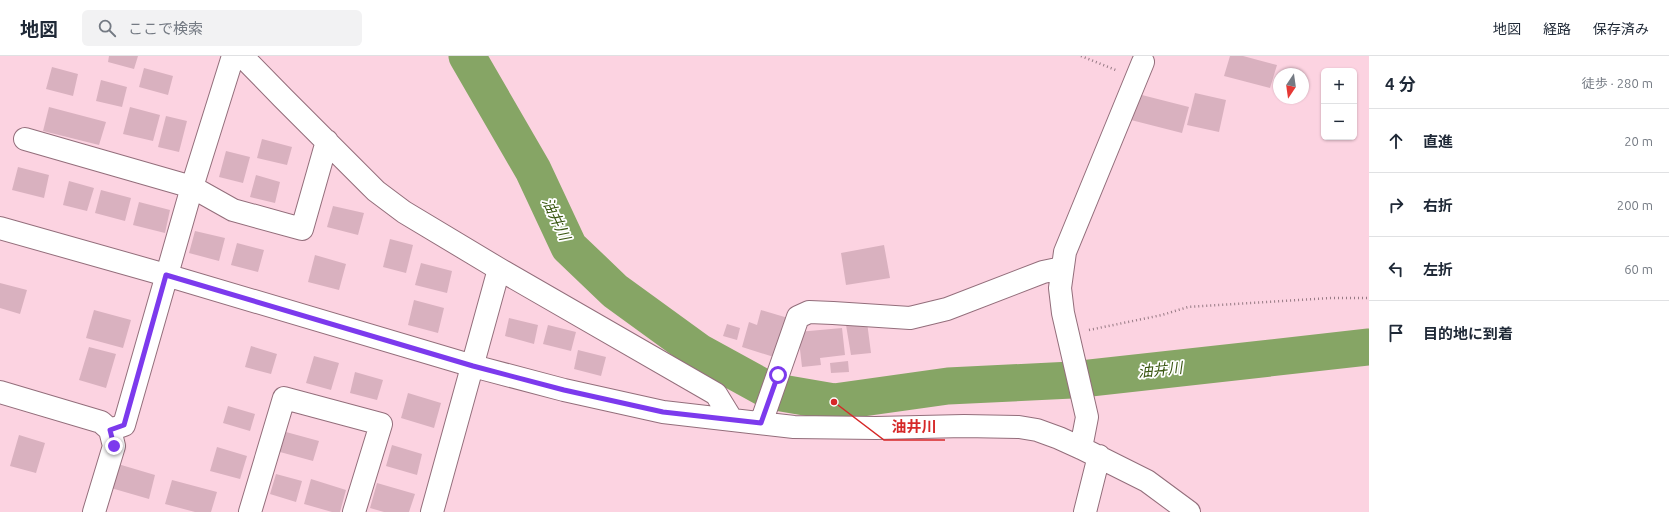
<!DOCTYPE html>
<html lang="ja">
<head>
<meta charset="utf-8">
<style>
  body { margin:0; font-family:Ubuntu,"Noto Sans JP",sans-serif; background:#f2f2f3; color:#1f2937 }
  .controls { position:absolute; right:12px; top:12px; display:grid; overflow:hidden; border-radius:6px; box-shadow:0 1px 3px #0004 }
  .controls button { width:36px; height:36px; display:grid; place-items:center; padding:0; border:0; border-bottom:1px solid #e0e1e3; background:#fff; color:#1f2937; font:20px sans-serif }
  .compass { position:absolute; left:1273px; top:12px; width:36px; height:36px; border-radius:50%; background:#fff; box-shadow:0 1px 3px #0004; rotate:193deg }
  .stop { position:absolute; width:12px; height:12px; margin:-9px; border:3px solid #7c3aed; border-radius:50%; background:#fff }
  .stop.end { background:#7c3aed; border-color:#fff; box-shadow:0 1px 4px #0008 }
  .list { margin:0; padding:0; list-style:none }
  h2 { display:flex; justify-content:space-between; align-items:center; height:52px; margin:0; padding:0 16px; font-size:17px }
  h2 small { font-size:13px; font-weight:400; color:#747a83 }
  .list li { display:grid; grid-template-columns:26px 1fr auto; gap:12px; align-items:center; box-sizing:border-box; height:64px; padding:0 16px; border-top:1px solid #e0e1e3 }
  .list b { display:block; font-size:15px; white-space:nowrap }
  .list em { font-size:13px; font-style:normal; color:#747a83 }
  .icon { flex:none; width:22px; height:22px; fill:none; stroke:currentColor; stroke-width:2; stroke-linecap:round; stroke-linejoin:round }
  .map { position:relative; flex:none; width:1369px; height:456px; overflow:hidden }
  header { display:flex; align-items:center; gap:24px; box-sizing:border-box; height:56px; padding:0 20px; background:#fff; border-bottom:1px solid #e0e1e3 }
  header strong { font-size:19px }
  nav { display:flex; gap:22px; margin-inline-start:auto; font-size:14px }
  .search { width:280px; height:36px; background:#f2f2f3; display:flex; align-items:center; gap:10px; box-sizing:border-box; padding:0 14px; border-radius:6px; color:#747a83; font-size:15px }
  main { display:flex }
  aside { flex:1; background:#fff }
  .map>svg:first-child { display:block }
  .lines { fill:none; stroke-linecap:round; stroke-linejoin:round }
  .river { stroke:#86a565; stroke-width:37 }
  .building { fill:#d9b1bf }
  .minor-casing { stroke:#936e7b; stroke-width:24 }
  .path { stroke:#967a84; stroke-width:2.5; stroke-dasharray:1 3; stroke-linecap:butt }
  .minor { stroke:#fff; stroke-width:22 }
  .route { stroke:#7c3aed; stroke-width:5 }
  .labels { text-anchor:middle; stroke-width:3.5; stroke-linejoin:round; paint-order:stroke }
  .water-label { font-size:15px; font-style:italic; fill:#3c5914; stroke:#fff }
  .leader { fill:none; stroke:#d62828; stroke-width:1.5 }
  .callout-dot { fill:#d62828; stroke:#fff; stroke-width:1.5 }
  .callout-label { font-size:15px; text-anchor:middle; font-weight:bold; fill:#d62828; stroke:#fff; stroke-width:3.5; stroke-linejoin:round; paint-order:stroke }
</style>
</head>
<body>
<header>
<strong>地図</strong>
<div class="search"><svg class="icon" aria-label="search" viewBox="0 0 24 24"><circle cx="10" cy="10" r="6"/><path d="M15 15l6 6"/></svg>ここで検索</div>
<nav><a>地図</a><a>経路</a><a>保存済み</a></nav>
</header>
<main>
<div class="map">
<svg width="1369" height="456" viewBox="0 0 1369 456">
  <rect width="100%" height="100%" fill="#fcd3e1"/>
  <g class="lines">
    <path class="river" d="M467,0L533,114L569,191L615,235L699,296L770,335L834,346L948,330L1072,324L1369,291"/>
  </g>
  <path class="building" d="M109,0H138L134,13L108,6Z
    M1230,0H1243L1277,9L1270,32L1224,20Z
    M52,11L78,18L73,40L46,33Z
    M144,12L173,20L168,39L139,31Z
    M101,24L127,31L122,51L96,45Z
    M1195,37L1226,44L1219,76L1187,69Z
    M1138,38L1189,51L1182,77L1131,64Z
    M49,51L106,66L99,89L43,75Z
    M130,51L160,59L153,85L123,78Z
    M166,60L187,65L179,96L158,91Z
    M262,83L292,91L287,109L257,102Z
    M226,95L250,101L243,127L219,121Z
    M18,111L49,119L44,142L12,134Z
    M256,119L280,126L275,147L250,141Z
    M69,125L94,132L87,155L63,149Z
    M101,134L131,142L125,165L95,157Z
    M139,146L170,154L165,177L133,169Z
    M333,150L364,157L358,179L327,171Z
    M195,175L225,182L219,205L189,197Z
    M390,183L413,189L406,217L383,211Z
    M237,187L264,194L258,216L231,209Z
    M884,189L890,222L846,229L841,197Z
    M315,199L346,208L339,234L308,226Z
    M421,207L452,215L447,237L415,229Z
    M0,227L27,234L20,258L0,252Z
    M414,244L444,252L438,277L408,269Z
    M94,254L131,264L123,292L86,282Z
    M761,254L788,262L777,302L742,291L749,266L757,269Z
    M509,262L538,269L534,288L505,280Z
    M867,266L871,297L851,299L846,269Z
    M727,268L740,272L737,284L723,280Z
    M548,269L576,276L571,295L543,288Z
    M842,272L845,299L820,302L821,309L802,311L798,276Z
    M251,290L277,298L271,318L245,311Z
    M89,291L116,298L106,332L79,324Z
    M578,294L606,301L601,320L574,313Z
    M314,300L339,307L331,334L306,327Z
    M848,305L849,316L831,317L830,307Z
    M355,316L383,324L377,344L350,337Z
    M408,337L441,347L434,372L401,362Z
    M228,350L255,358L250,375L223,367Z
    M286,376L319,385L313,405L280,396Z
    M19,379L45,387L36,417L10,410Z
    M392,389L422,398L417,419L386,410Z
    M217,391L247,400L240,423L210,415Z
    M118,408L155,419L149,443L111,432Z
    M276,418L302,425L296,446L270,438Z
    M311,423L346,434L340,456H332L304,448Z
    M172,424L217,436L211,456H195L165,448Z
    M377,427L415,438L409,456H384L370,452Z"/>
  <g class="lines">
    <g class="minor-casing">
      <path id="minor" d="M242,0L283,42L376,135L404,156L499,213L716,338L732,364
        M25,83L192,131L233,154L302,173L327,85
        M0,172L166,219L473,310L564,334L663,356L794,371L876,372L964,370L1019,371L1037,374L1059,382L1081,392L1147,425L1189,456
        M0,336L101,366L110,374L114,390L94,456
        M761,367L798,261L809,256L833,257L910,262L947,253L1043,216L1062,212
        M110,374L124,369L192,131L233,0
        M1081,392L1087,361L1063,257L1060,232L1065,196L1143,6
        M250,456L284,342L381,368L354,456
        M432,456L499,213
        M1085,456L1099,400"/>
    </g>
    <path class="path" d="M1081,0L1118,15
      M1089,274L1162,259L1188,251L1331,242H1369"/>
    <use href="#minor" class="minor"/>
  </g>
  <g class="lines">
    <path class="route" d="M114,390L110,374L124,369L166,219L473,310L564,334L663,356L761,367L778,319"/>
  </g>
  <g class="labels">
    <g class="water-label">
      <text transform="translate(556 163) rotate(65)" y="5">油井川</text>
      <text transform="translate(1160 314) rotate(-6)" y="5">油井川</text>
    </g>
  </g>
  <path class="leader" d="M834 346L884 384H945"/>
  <circle class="callout-dot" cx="834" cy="346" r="4"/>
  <g class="callout-label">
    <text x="914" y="376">油井川</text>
  </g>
</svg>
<div class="controls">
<button>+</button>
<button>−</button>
</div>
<svg class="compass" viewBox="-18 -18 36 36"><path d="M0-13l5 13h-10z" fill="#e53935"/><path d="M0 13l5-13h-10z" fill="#747a83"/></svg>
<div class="stop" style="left:778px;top:319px"></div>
<div class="stop end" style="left:114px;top:390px"></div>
</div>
<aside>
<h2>4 分<small>徒歩 · 280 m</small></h2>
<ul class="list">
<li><svg class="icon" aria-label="ahead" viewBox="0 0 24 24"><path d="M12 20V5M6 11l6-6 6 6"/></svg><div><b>直進</b></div><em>20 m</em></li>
<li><svg class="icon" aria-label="right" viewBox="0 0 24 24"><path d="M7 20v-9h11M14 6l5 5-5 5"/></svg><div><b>右折</b></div><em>200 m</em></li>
<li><svg class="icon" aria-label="left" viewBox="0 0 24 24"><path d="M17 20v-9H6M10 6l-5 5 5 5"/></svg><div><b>左折</b></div><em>60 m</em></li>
<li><svg class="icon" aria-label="arrive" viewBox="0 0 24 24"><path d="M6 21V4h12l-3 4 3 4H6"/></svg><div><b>目的地に到着</b></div></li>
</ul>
</aside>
</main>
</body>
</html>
